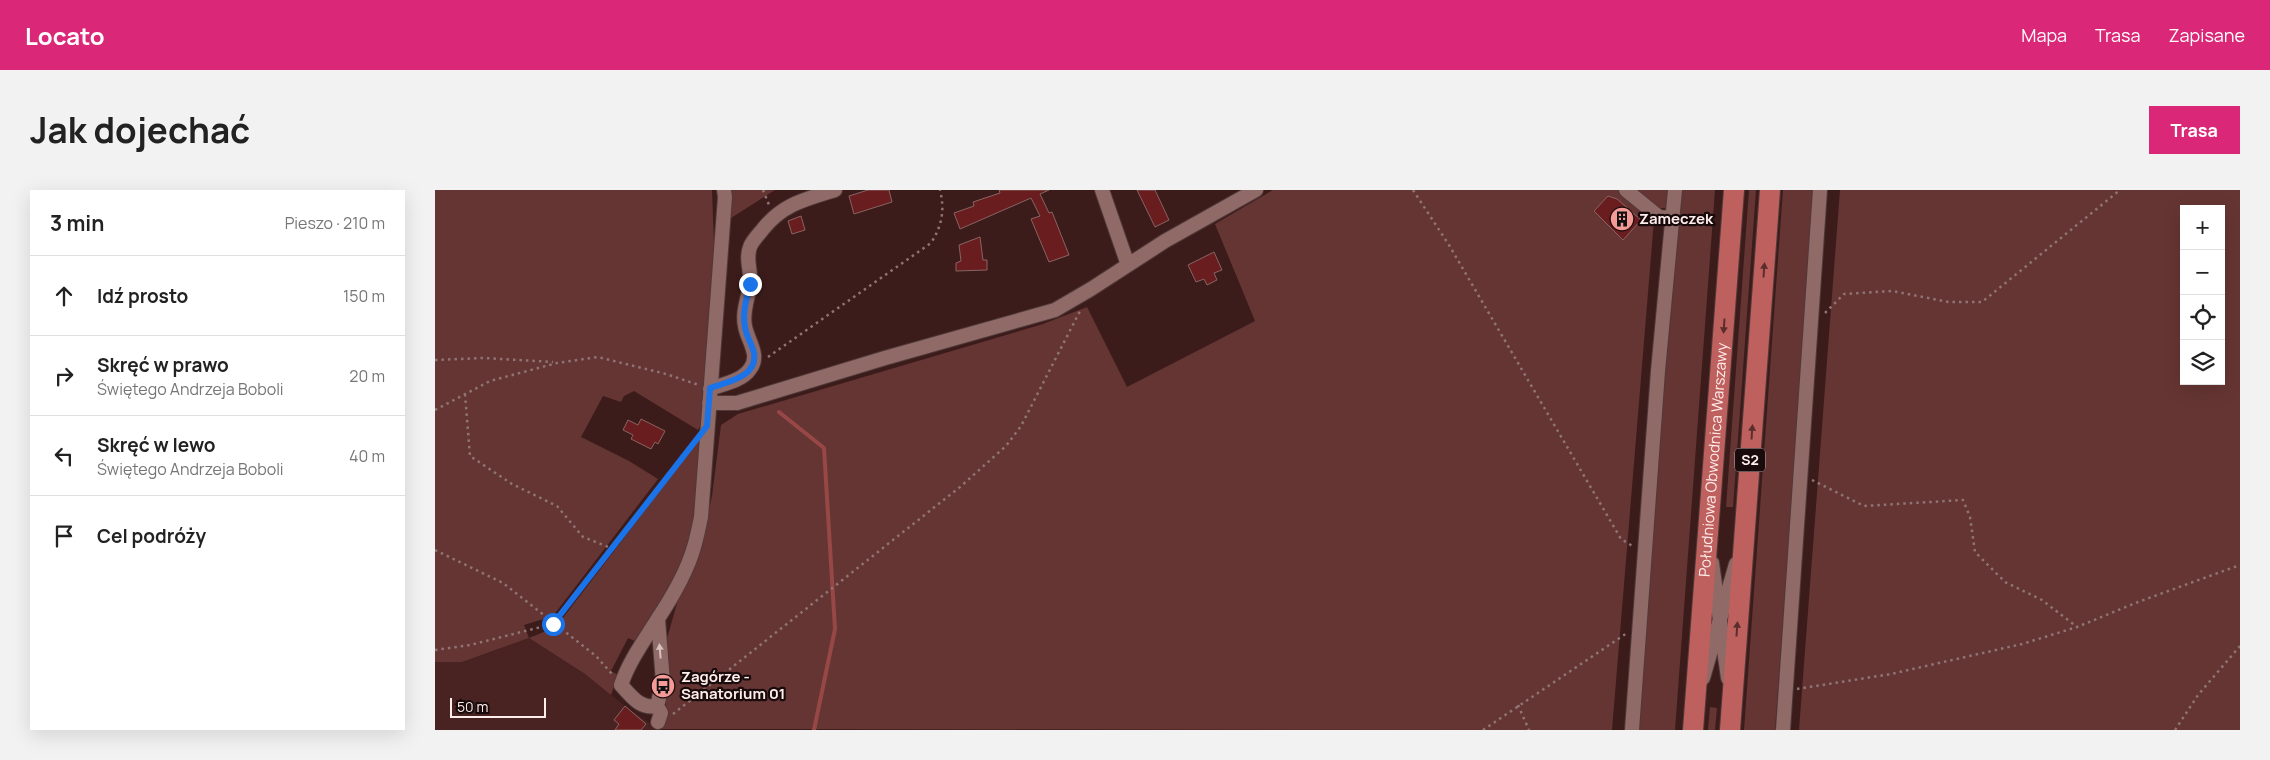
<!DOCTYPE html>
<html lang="pl">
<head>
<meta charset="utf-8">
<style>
  body { margin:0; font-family:Manrope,sans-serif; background:#f2f2f2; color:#222 }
  .controls { position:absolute; right:15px; top:15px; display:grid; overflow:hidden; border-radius:0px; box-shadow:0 5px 20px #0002 }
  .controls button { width:45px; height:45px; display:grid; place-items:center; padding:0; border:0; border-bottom:1px solid #e0e0e0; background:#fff; color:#222; font:25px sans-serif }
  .scale { position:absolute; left:15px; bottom:12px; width:96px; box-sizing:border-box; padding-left:5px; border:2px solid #ffedec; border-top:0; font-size:14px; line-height:18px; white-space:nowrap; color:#ffedec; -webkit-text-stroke:4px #190b0b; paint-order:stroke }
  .stop { position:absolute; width:15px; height:15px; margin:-11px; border:4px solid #1a73e8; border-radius:50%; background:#fff }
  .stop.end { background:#1a73e8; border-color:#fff; box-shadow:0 1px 5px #0008 }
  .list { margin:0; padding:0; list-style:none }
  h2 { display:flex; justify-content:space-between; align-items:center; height:65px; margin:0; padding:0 20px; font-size:21px }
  h2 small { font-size:16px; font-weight:400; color:#767676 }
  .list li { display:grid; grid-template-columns:32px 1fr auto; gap:15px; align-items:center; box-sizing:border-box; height:80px; padding:0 20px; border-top:1px solid #e0e0e0 }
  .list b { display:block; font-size:19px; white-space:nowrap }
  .list p { margin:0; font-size:16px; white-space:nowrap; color:#767676 }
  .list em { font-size:16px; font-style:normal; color:#767676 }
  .icon { flex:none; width:28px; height:28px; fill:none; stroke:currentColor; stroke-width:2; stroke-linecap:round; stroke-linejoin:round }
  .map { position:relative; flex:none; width:1805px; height:540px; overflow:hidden; border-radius:0px }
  header { display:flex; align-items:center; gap:30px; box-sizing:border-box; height:70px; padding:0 25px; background:#db2777; color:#fff }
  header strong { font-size:24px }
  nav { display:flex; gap:28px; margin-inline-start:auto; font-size:18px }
  .intro { display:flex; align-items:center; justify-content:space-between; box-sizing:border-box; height:120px; padding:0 30px }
  h1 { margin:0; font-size:35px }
  .button { padding:12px 22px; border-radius:0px; background:#db2777; color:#fff; font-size:18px; font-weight:700 }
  main { display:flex; gap:30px; padding:0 30px }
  aside { flex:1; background:#fff; border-radius:0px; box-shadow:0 5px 20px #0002 }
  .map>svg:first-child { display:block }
  .built { fill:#492322 }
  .green { fill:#653533; fill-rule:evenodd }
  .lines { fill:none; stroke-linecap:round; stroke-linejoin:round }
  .stream { stroke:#974745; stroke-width:4 }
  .building { fill:#691d1f; stroke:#886462 }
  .minor-casing { stroke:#513939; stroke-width:16 }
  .highway-casing { stroke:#513939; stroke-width:22 }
  .path { stroke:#8e7574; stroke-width:2.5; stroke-dasharray:2.5 4; stroke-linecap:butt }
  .minor { stroke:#8f6a67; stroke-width:14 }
  .highway { stroke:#be605d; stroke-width:20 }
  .oneway { fill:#5b2d2c }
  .oneway2 { fill:#d8bfbd }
  .route { stroke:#1a73e8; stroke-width:6 }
  .labels { text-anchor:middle; stroke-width:4.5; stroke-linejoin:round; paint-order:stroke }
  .shield { fill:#190b0b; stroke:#baa9a8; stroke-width:1 }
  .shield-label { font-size:14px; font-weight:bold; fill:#ffedec }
  .poi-label { font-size:15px; font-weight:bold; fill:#ffedec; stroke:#190b0b; text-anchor:start }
  .street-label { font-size:15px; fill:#ffedec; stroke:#190b0b }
</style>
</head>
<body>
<header>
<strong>Locato</strong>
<nav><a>Mapa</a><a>Trasa</a><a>Zapisane</a></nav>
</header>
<div class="intro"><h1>Jak dojechać</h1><a class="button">Trasa</a></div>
<main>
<aside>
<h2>3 min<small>Pieszo · 210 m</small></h2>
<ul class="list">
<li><svg class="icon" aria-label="ahead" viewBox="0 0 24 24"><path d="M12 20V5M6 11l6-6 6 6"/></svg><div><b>Idź prosto</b></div><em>150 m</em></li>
<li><svg class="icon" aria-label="right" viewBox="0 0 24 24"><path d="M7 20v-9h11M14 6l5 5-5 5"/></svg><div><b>Skręć w prawo</b><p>Świętego Andrzeja Boboli</p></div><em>20 m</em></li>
<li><svg class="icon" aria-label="left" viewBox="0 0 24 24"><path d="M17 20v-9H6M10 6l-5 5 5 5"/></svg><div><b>Skręć w lewo</b><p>Świętego Andrzeja Boboli</p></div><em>40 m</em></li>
<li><svg class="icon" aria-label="arrive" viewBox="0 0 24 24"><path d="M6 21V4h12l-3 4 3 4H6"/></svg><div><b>Cel podróży</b></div></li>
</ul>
</aside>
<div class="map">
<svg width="1805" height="540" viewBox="0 0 1805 540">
  <rect width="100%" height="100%" fill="#3b1c1b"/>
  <path class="built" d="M94,448L150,484L195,520L225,540H0V472H27Z"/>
  <path class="green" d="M0,0H277L279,54L266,235L263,240L199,201L189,206L186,212L168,206L146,247L194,271L223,289L118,426L89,435L94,448L121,437L267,246C263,285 262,327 249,364C239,395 219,425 202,452L193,448L176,481L183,485L176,505L150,484L94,448L27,472H0Z
    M297,0H340L296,28Z
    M838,0H1236L1233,18H1220L1177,540L224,539L231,522V452L243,410L266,356L277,306L286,235L303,224L608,134L652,117L692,197L820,131L780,34Z
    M1246,0H1280L1240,540H1201L1234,117Z
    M1314,0H1321L1298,317H1291Z
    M1348,0H1379L1340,540H1309Z
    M1405,0H1805V540H1364ZM1749,19H1786V191H1749Z
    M1275,517L1282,518L1280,540H1273Z"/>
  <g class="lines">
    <path class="stream" d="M344,222L389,258L400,439L379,540"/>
  </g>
  <path class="building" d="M433,0H454L457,12L419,24L414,6Z
    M564,0H614L605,4L614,23L617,22L634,65L614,72L596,29L605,26L596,8L525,39L519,23L539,16L538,12L565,3Z
    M702,0H720L734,30L720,37Z
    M1173,6L1182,9L1206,30L1188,50L1159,21Z
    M366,26L370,40L357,44L353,31Z
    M545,47L548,70H552V80L521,81V73L526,71L524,55Z
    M779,62L787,80L779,83L782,90L772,95L769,89L761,92L753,75Z
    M206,229L230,241L223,254L220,252L216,259L196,249L198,245L188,240L193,230L203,235Z
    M190,516L211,534L206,540H180L184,534L179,530Z"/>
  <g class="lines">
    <g class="minor-casing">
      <path id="minor" d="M667,0L693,75
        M1191,0L1224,27L1237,28
        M275,199C288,194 307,191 315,179C326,165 312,150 310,136C307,122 313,109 315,95C317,82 310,70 315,57C317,51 324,44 328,39C348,14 371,9 400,0
        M274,213H302L450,168L620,120L656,99L730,51L821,0
        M1277,373L1293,488
        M223,429L228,492L222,516C205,519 197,507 186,495C194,471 209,451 222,430C236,409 252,382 259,357C262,347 264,337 266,327L290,7L289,0
        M1268,488L1301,374
        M222,516L226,523L223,532
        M1197,540L1223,181L1240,0
        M1348,540L1385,0"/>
    </g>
    <g class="highway-casing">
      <g id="highway">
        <path id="s1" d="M1258,540L1299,0"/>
        <path d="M1295,540L1335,0"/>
      </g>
    </g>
    <path class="path" d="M328,0L334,15
      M978,0L1014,55L1186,349L1199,357
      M1390,123L1409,104L1457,101L1514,112H1547L1685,0
      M333,167L496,53C507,36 510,20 505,0
      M0,170L48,168L118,172
      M30,204L35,266L77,294L122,316L148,347L176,358
      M0,220L55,191L122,173L163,167L231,184L264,195
      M1377,290L1429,316L1528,310L1535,327L1540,362L1570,392L1607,410L1642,437
      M0,360L68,393L161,466L177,484
      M0,460L35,455L118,434L259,252
      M1362,499L1456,484L1587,454L1642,437L1703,412L1805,375
      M1083,515L1094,540
      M238,524L525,297L571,256L586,236L645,121
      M1048,540L1192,443
      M1740,540L1763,505L1805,456"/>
    <use href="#minor" class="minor"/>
    <use href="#highway" class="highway"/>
  </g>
  <defs><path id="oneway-solid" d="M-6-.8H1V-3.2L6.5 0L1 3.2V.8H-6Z" transform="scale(1.25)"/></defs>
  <g class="oneway">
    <use href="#oneway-solid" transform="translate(1329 80) rotate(-86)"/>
    <use href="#oneway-solid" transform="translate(1289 136) rotate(94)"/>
    <use href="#oneway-solid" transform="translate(1317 242) rotate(-86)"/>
    <use href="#oneway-solid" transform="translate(1302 439) rotate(-86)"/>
  </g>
  <use class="oneway2" href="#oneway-solid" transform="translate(225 461) rotate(-95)"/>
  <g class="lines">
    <path class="route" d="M118,434L272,236L275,198C292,192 323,187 319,163C317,154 311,146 310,137C307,122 312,108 315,94"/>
  </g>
  <defs>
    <g id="building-disc" transform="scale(1.25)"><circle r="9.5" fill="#f59b97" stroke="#190b0b"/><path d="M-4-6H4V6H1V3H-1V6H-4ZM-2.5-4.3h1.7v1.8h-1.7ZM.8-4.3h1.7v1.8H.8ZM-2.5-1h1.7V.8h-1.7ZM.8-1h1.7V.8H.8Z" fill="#111"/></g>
    <g id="bus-disc" transform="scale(1.25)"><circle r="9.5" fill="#f59b97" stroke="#190b0b"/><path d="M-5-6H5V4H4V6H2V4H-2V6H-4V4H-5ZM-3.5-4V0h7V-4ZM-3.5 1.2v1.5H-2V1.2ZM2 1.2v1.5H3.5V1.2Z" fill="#111"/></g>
  </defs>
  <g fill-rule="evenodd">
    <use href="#building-disc" x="1187" y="29"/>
    <use href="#bus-disc" x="228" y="496"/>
  </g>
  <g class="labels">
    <rect class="shield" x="1300" y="258.5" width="30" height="23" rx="4"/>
    <g class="shield-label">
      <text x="1315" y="275">S2</text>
    </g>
    <g class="poi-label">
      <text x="1204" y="34">Zameczek</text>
      <text x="246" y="492">Zagórze -<tspan x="246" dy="17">Sanatorium 01</tspan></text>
    </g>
    <g class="street-label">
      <text dy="5" stroke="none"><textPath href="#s1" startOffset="271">Południowa Obwodnica Warszawy</textPath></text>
    </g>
  </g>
</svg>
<div class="controls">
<button>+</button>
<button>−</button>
<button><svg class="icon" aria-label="locate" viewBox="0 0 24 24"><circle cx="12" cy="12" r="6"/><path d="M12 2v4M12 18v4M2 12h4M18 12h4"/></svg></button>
<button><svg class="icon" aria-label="layers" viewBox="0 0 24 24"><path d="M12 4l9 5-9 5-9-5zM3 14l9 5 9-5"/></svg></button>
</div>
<div class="scale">50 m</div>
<div class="stop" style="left:118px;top:434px"></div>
<div class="stop end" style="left:315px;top:94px"></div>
</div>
</main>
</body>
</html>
